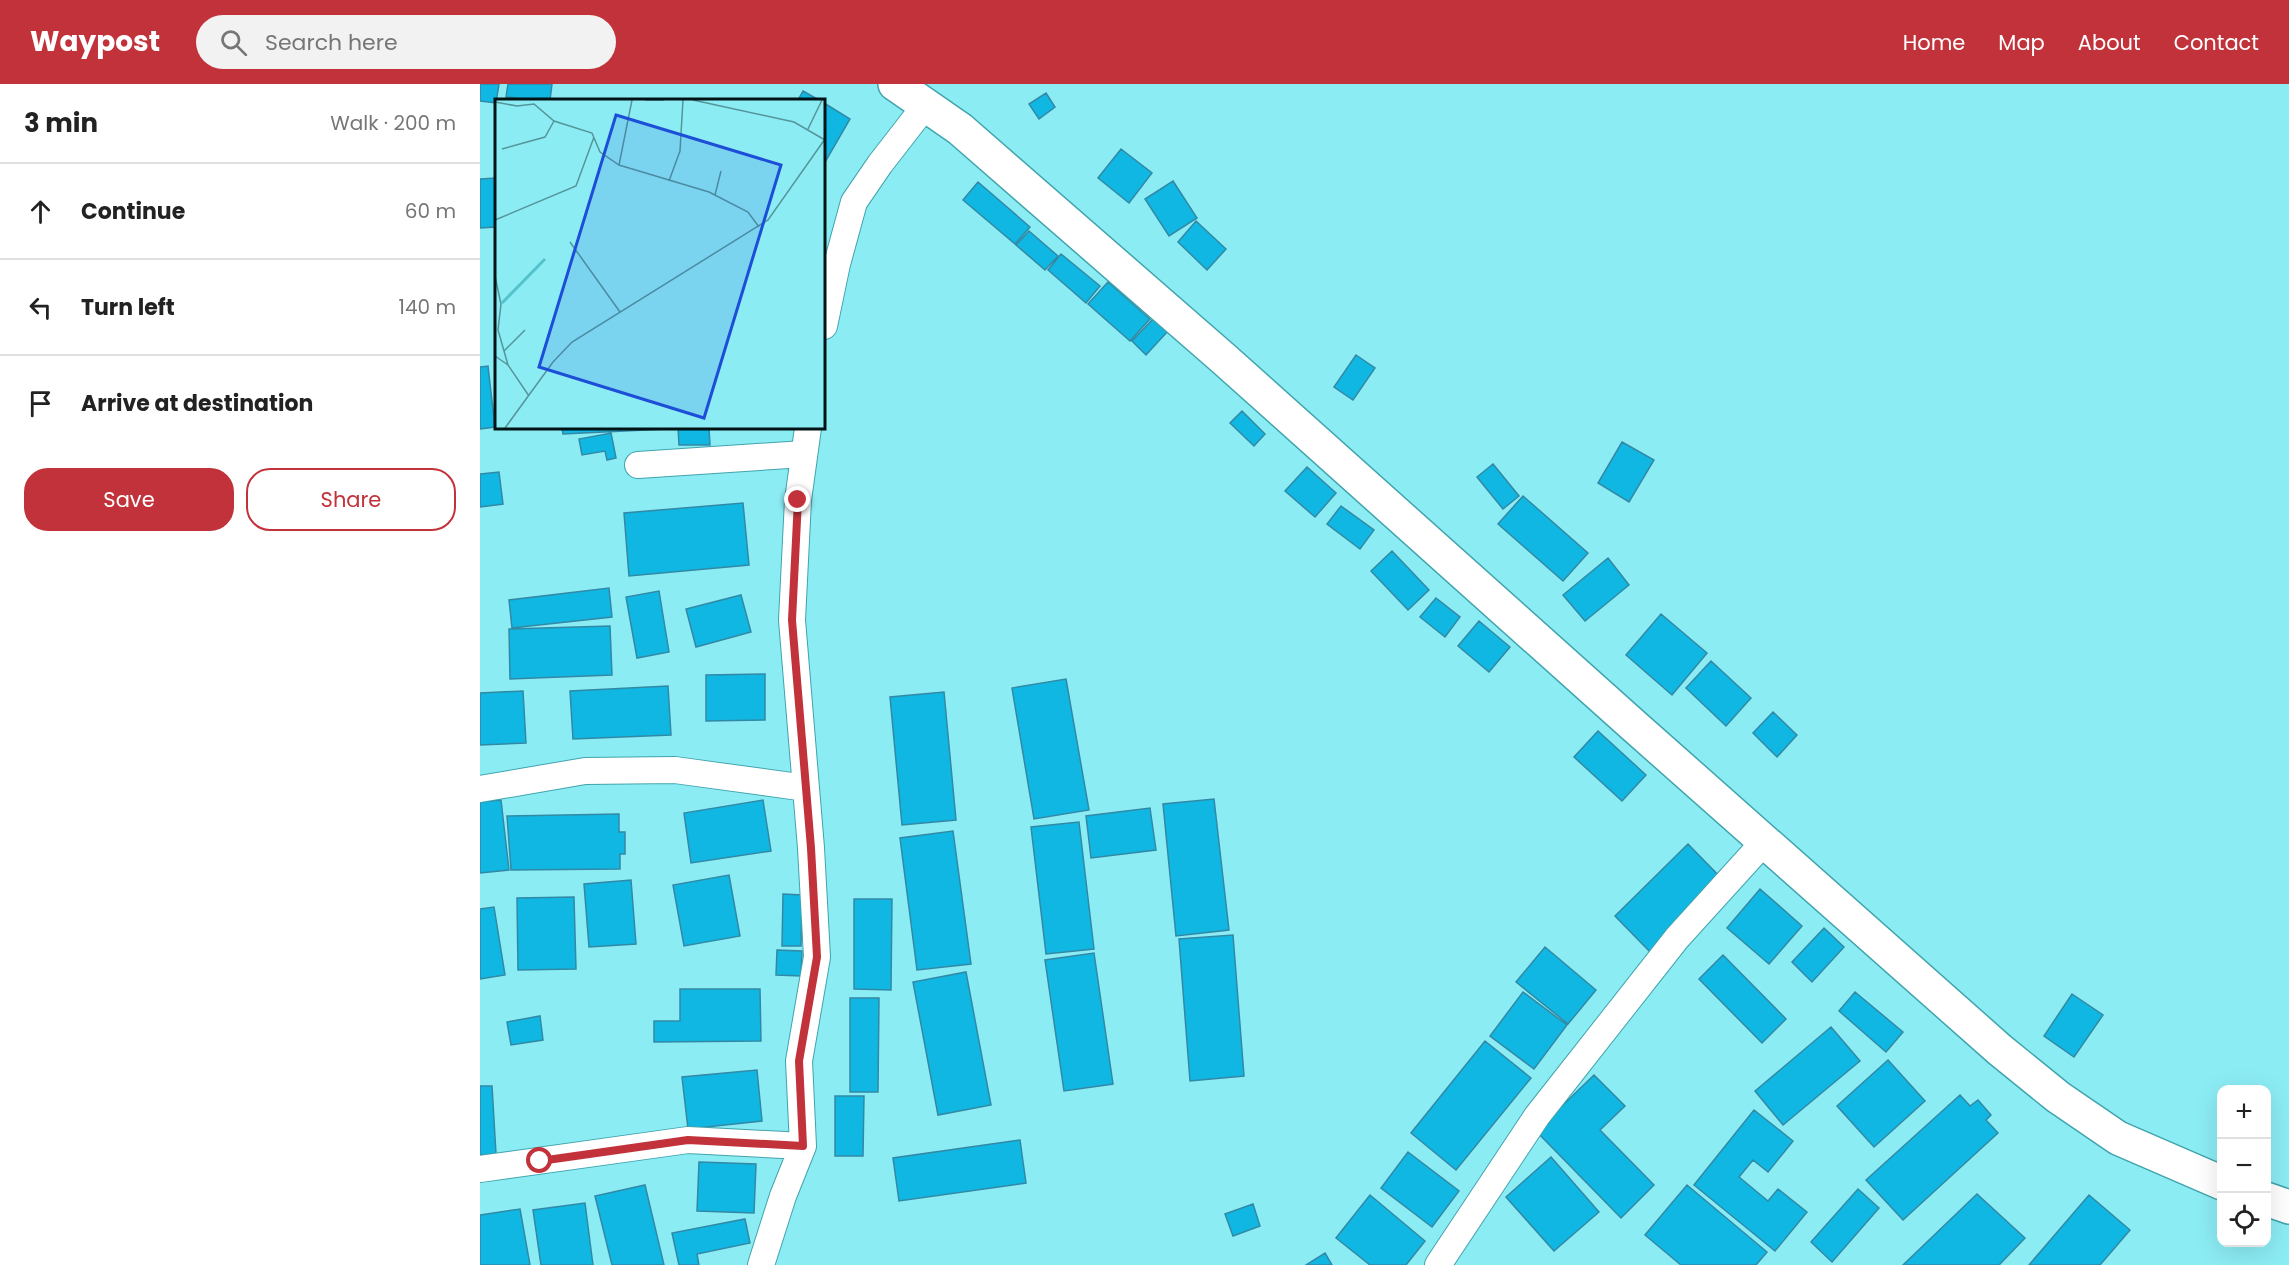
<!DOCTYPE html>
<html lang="en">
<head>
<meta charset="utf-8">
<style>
  body { margin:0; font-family:Poppins,sans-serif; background:#f2f2f2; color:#222 }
  .controls { position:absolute; right:18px; bottom:18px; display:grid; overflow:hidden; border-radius:12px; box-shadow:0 6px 24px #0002 }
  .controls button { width:54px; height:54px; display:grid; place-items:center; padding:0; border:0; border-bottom:2px solid #e0e0e0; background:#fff; color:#222; font:30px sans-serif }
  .stop { position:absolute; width:18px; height:18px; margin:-14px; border:4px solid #c2323a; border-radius:50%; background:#fff }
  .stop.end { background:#c2323a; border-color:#fff; box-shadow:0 2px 6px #0008 }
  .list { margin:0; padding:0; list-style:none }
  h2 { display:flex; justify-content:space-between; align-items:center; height:78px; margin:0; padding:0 24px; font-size:26px }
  h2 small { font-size:20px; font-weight:400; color:#767676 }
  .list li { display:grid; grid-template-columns:39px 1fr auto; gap:18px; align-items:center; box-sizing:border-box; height:96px; padding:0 24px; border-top:2px solid #e0e0e0 }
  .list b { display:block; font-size:22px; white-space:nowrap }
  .list em { font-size:20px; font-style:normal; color:#767676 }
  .actions { display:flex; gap:12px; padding:18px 24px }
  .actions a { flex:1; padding:14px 0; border:2px solid #c2323a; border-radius:24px; text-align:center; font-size:21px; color:#c2323a }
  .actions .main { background:#c2323a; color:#fff }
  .icon { flex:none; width:33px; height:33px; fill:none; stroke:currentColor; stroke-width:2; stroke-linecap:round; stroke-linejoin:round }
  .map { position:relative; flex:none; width:1809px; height:1181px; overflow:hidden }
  header { display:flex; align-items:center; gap:36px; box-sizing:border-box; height:84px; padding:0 30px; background:#c2323a; color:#fff }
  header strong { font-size:28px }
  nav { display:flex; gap:33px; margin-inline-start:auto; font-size:21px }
  .search { width:420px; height:54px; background:#f2f2f2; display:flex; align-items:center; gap:15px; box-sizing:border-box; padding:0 21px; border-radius:33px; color:#767676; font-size:22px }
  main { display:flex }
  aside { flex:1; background:#fff }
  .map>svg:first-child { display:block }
  .building { fill:#10b7e2; stroke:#3289a5; stroke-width:1.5 }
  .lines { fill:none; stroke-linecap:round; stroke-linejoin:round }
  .minor-casing { stroke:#41a4ac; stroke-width:28 }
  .secondary-casing { stroke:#41a4ac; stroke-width:36 }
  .minor { stroke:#fff; stroke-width:26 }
  .secondary { stroke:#fff; stroke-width:33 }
  .route { stroke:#c2323a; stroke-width:8 }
  .inset-river { fill:none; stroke:#54c1cb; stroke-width:3 }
  .inset-road { fill:none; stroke:#54959a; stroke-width:1.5 }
  .view { fill:#1d4ed8; fill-opacity:0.15; stroke:#1d4ed8; stroke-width:3 }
  .inset-edge { fill:none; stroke:#011314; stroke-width:3 }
</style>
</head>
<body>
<header>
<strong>Waypost</strong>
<div class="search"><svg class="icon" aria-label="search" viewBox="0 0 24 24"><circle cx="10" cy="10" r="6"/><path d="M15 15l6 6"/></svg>Search here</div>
<nav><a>Home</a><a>Map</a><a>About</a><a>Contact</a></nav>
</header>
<main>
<aside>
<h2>3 min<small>Walk · 200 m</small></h2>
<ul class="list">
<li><svg class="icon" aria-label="ahead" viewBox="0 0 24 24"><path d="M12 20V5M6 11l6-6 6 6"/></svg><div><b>Continue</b></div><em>60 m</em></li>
<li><svg class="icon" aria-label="left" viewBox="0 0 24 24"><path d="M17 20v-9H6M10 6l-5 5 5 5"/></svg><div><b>Turn left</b></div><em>140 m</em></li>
<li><svg class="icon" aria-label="arrive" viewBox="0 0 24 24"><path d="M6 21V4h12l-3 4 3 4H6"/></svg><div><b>Arrive at destination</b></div></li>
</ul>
<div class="actions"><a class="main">Save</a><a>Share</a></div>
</aside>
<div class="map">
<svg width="1809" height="1181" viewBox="0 0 1809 1181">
  <rect width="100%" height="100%" fill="#8cecf4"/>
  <path class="building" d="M0,0H19L16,19L0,17Z
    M28,0H72L70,16H37V14L26,13Z
    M323,7L339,16H318Z
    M566,9L575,23L559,35L549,20Z
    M344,19L370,35L344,80Z
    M641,65L672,89L649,119L618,94Z
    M16,94V143L0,144V95Z
    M693,97L717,134L689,152L665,115Z
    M498,98L550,143L535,160L483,116Z
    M716,137L746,165L727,186L698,158Z
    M549,147L578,172L565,186L536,161Z
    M581,170L620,202L606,219L568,186Z
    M628,198L670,235L650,257L608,220Z
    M673,235L687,248L666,271L652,257Z
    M876,271L895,284L873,316L854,303Z
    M8,282L15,343L0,345V283Z
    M762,327L785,350L774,362L750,339Z
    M82,344H186V345L83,350Z
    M198,344H229L230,361H199Z
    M131,349L136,374L127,376L125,367L102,371L99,355Z
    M1142,358L1174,376L1149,418L1118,399Z
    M1013,380L1039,412L1023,425L997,393Z
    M827,383L856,409L835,433L805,407Z
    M19,388L23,420L0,423V390Z
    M1043,412L1108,469L1083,497L1018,440Z
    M263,419L269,481L149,492L144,429Z
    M861,422L894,446L880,465L847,440Z
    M912,467L949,506L928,526L891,487Z
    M1128,474L1149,501L1105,537L1083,511Z
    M129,504L132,533L32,544L29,516Z
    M179,507L189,568L157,574L146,513Z
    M261,511L271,548L216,563L206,525Z
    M956,514L980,533L965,553L940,533Z
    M1181,530L1227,569L1192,611L1146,571Z
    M999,537L1030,563L1009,588L978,562Z
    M130,542L132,591L30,595L29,545Z
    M1231,577L1271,614L1246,642L1206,604Z
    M285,590V636L226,637V591Z
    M586,595L609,726L554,735L532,604Z
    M188,602L191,651L93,655L90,607Z
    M43,607L46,659L0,661V609Z
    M464,608L476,736L422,741L410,613Z
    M1293,628L1317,651L1297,673L1273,649Z
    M1118,647L1166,691L1142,717L1094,673Z
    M734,715L749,846L696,852L683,720Z
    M21,716L29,786L0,789V718Z
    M283,716L291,767L211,779L204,729Z
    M670,724L676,766L611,774L606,732Z
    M139,730V748H145V770H140V785L31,786L27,732Z
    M599,738L614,865L566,870L551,743Z
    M473,747L491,880L437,886L420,754Z
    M1208,760L1244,797L1171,869L1135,832Z
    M249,791L260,852L204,862L193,801Z
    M151,796L156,860L109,863L104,800Z
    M1280,805L1322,842L1289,880L1247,844Z
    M303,810L322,811L321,862H302Z
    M94,813L96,885L38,886L37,814Z
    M374,815H412L411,906L374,905Z
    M14,823L25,891L0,895V825Z
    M1344,844L1364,863L1332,898L1312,878Z
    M753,851L764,992L710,997L699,855Z
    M1065,863L1116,906L1088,940L1036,898Z
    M297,866L322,867L321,892L296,891Z
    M614,869L633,1000L584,1007L565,876Z
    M1243,871L1306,935L1282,959L1219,895Z
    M486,888L511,1021L458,1031L433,898Z
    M200,905H280L281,957L174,958V937H200Z
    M1043,908L1087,941L1054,985L1010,952Z
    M1375,908L1423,948L1406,968L1359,927Z
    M1592,910L1623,931L1594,973L1564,952Z
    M370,914H399L398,1008H370Z
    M60,932L63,956L31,961L27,938Z
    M1351,943L1380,977L1303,1041L1275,1007Z
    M1005,957L1051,994L976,1086L931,1049Z
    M1408,976L1445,1017L1394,1063L1357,1022Z
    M277,986L282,1037L208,1045L202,993Z
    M1114,991L1145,1022L1120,1046L1174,1101L1141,1134L1056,1047Z
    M0,1002H12L16,1070L0,1071Z
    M1480,1011L1490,1022L1498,1016L1511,1031L1506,1036L1518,1049L1423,1136L1386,1096Z
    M355,1012H384L383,1072H355Z
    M1274,1026L1313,1057L1288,1088L1273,1076L1259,1093L1288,1117L1298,1105L1327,1128L1295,1167L1214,1101Z
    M540,1056L546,1099L419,1117L413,1074Z
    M928,1068L979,1107L952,1143L901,1104Z
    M1071,1073L1119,1128L1074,1167L1026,1113Z
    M219,1078L276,1080L274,1129L217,1127Z
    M165,1101L184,1181H132L115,1112Z
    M1207,1101L1287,1168L1276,1181H1201L1165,1151Z
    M1378,1105L1399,1124L1352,1178L1331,1158Z
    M1497,1110L1545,1154L1519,1181H1423Z
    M890,1111L945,1157L926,1181H890L856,1154Z
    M1609,1111L1650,1146L1620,1181H1549Z
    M105,1119L113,1181H61L53,1126Z
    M773,1120L780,1142L753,1152L745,1130Z
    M40,1125L50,1181H0V1131Z
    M265,1135L270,1159L217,1170L219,1181H199L192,1149Z
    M845,1169L852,1181H826Z"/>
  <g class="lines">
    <g class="minor-casing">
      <path id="minor" d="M344,242L357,180L374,118L400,80L445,22
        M158,381L324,370
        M0,705L105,687L195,686L326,704
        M0,1085L208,1056L323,1062
        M281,1181L303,1112L323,1062L319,977L337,873L331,764L312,536L318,416L328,344
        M958,1181L1057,1032L1197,854L1285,757"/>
    </g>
    <g class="secondary-casing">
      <path id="secondary" d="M415,0L480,45L744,275L1153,641L1520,966L1578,1013L1638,1054L1742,1099
        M1786,1115L1809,1123"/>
    </g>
    <use href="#minor" class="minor"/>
    <use href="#secondary" class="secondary"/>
  </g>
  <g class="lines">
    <path class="route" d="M60,1077L208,1056L323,1062L319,977L337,873L331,764L312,536L318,416"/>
  </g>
  <g transform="translate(15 15)">
    <rect width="330" height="330" fill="#8cecf4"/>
    <path class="inset-river" d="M7,204L50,160"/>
    <path class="inset-road" d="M150,1H169M198,1L299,23L330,41M0,3L22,7L39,5L59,22L97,34L105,53L124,66L214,93L253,113L264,128M313,30L327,1M7,50L50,38L59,22M124,66L137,1M174,82L185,52L188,1M220,96L226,72M0,121L81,87L99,38M75,143L125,213M0,177L6,205L3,231L13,266M9,252L30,231M0,257L13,266L34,297M10,329L58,263L77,243L273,121L330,40"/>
    <path class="view" d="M121,16L286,66L209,319L44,268Z"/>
    <rect width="330" height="330" class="inset-edge"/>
  </g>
</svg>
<div class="controls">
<button>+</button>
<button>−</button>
<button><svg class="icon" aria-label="locate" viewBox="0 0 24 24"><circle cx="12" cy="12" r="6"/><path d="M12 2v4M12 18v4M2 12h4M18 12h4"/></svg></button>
</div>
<div class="stop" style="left:60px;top:1077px"></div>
<div class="stop end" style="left:318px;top:416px"></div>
</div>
</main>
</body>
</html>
